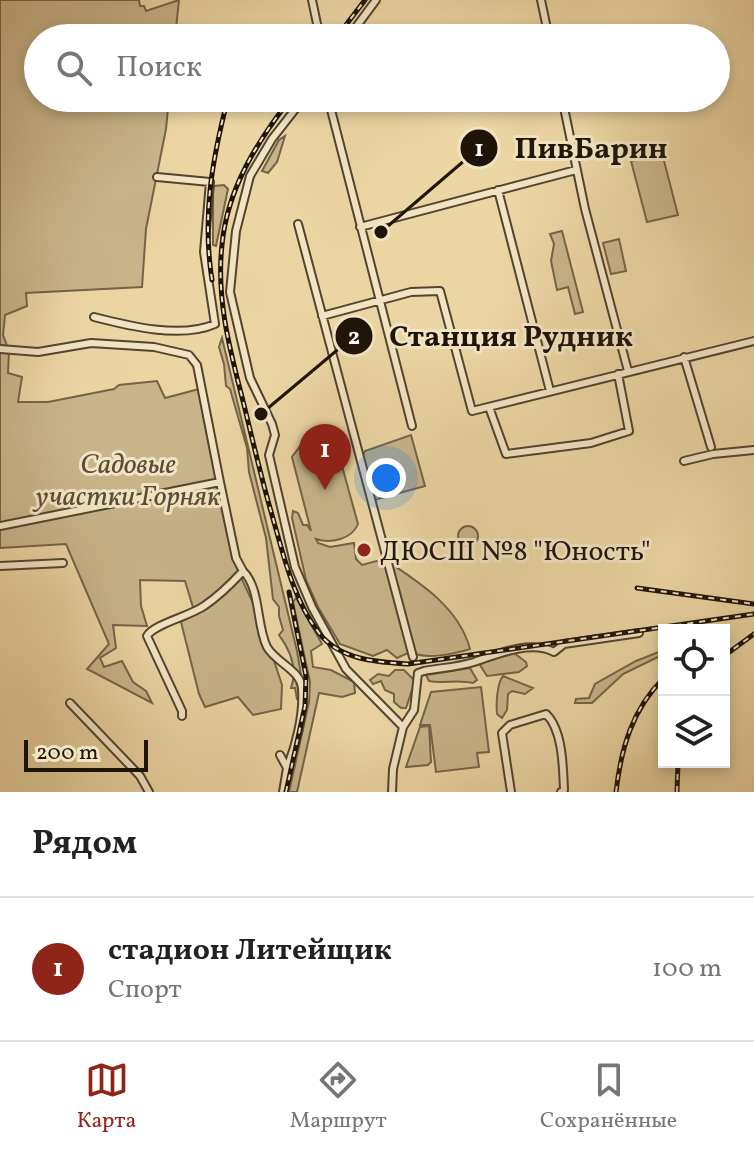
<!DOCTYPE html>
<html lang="ru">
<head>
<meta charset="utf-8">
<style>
  body { margin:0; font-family:Vollkorn,serif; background:#f6f6f6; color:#222 }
  .controls { position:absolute; right:24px; bottom:24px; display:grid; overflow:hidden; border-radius:0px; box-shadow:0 4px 12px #0003 }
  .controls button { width:72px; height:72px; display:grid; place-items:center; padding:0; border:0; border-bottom:2px solid #e0e0e0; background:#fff; color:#222; font:40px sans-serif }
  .scale { position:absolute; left:24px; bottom:20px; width:124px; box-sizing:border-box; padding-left:8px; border:4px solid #1e1408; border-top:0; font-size:22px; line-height:28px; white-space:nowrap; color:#1e1408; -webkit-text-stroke:6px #f2e4c3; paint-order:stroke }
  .you { position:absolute; left:386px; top:478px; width:28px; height:28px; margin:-20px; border:6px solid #fff; border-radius:50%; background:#1a73e8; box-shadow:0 0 0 12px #1a73e833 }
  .badge { display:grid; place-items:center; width:52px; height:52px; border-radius:50%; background:#8f2418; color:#fff; font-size:26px; font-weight:700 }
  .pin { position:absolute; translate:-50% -66px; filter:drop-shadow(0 2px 4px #0008) }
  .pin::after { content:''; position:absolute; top:42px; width:28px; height:24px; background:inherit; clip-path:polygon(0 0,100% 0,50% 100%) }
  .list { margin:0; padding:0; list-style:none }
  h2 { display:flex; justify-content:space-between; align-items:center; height:104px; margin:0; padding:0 32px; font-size:34px }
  h2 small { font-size:26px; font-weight:400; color:#767676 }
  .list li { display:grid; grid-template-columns:52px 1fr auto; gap:24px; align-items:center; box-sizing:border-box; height:144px; padding:0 32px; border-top:2px solid #e0e0e0 }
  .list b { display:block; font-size:30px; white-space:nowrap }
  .list p { margin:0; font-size:26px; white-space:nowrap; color:#767676 }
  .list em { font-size:26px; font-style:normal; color:#767676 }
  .icon { flex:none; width:44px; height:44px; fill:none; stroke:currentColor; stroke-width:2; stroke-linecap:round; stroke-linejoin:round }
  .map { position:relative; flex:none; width:754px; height:792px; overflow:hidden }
  .search { position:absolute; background:#fff; box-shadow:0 4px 12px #0003; left:24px; right:24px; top:24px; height:88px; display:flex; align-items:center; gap:20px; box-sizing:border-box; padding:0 28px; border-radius:44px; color:#767676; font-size:30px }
  .sheet { height:248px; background:#fff }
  nav { display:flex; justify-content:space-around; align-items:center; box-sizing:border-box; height:112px; border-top:2px solid #e0e0e0; background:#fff; font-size:22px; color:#767676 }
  nav a { display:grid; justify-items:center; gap:4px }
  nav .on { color:#8f2418 }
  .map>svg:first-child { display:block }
  .green { fill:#c8b489; stroke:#736448; stroke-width:2 }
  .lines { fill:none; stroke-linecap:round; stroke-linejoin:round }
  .minor-casing { stroke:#51442f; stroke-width:10 }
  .minor { stroke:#f2e4c3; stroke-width:6 }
  .rail-casing { stroke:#1e1408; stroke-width:5 }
  .rail { stroke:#f2e4c3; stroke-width:2; stroke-dasharray:6; stroke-linecap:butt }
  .poi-dot { fill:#8f2418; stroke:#f2e4c3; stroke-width:3 }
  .labels { text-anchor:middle; stroke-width:6; stroke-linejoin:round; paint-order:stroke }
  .park-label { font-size:28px; font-style:italic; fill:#5a4c35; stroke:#f2e4c3 }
  .poi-label { font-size:28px; fill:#1e1408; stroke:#f2e4c3; text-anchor:start }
  .leader { fill:none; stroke:#1e1408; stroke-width:3 }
  .callout-dot { fill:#1e1408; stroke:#f2e4c3; stroke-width:3 }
  .mark-label { font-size:24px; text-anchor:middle; font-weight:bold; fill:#fff }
  .callout-label { font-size:30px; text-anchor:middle; font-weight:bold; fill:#1e1408; stroke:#f2e4c3; stroke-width:6; stroke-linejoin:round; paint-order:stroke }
</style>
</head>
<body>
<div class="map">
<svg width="754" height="792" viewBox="0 0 754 792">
  <rect width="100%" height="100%" fill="#ebd5a3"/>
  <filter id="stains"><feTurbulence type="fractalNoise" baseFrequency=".0025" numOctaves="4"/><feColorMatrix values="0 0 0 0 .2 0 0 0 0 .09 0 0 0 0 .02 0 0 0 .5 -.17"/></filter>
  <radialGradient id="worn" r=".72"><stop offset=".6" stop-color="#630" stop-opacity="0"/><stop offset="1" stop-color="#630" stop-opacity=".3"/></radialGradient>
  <path class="green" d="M0,0H139L140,6H144L146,11L179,0L175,38H38V98H169L166,129L146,229L142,287L26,293L27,306L5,315L3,335L9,351L8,373L22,377L18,402H48L114,389L119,385L157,381L165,398L199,389L237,569L260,618L282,685L281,709L253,715L238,697L205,707L199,694L181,622L195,614L185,581L140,580L141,606L147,626L113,625L116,648L100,658L104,667L122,661L133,682L146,691L152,703L87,669L109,644L66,544L0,548Z
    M285,136L277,162L268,173L262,171L279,140Z
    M662,153L678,215L647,222L631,161Z
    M224,185L228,189L216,246L213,245V191L214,186Z
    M562,231L583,312L575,314L568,287L557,290L551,261L554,244L550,234Z
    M619,239L626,271L611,274L603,243Z
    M222,338L297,651L302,681L299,700L297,699L295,688H291C298,669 290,650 279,635L283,630L279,616V607L273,599L266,538L249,472L247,448L230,389L226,386L224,364L219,347Z
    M411,435L425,486L374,500L362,457L365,451Z
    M321,440H327L337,448L358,524C352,539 331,544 316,539L318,543L330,547L354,543L356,559L362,565L384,559C419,582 459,607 470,649C454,654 426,660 410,652L397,658L387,650L373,656L340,644L318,607L306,580L292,518L293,511L298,513L303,525H307L311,531L292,457L301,445Z
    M458 536a10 10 0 1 1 20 0a10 10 0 1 1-20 0Z
    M296,598L322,644L311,651L313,667L331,670L354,682L355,693L342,697L319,693L297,792H289L309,702L310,682L293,602Z
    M661,651L660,656L623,674L592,703H575L576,699L589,698L595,684L636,661Z
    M514,653L526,662L527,666L519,672L487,676L480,665L489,659Z
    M470,668L477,680L473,683C458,679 443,684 429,681L426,675Z
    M395,670H404L415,681L406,708H401L394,702V694L385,690L381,681L373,684L370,680L378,674L389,676Z
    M503,676L533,688L525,694L512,691L508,694L507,710L502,718L497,714C496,704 497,683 503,676Z
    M481,687L489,752L477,753L479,767L436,772L430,725H420L431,692Z
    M429,726L431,762L428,765L406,767L420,727Z"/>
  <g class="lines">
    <g class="minor-casing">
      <path id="minor" d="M312,0L320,38
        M541,0L549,38
        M357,26L376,38
        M348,38L376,0
        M493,38L529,30H548
        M304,98L272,139L250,176L236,231L230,292L250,378L272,424L275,435L269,455L295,567L312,607L346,669L403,727L393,769L392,792
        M328,98L412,426
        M562,98L585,209L628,371
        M498,190L550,391
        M298,224L413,657
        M360,227L576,170
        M322,316L411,292L440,291L472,411L754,341
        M94,317C129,326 181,339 215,324L204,252L210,182L157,177
        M0,349L38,352L91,343L154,347L189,355L197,365L220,482
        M684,357L711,447
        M489,407L506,454L591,443L629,431L618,374
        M684,461L713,454L754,450
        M0,526L220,482L236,558L243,571
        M0,566L63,563
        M70,703L140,776L149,792
        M182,716V711L147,636C154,624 190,616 204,606C219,596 231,584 243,571C261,589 256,625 267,647C276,663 301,670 302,689C304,714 296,745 287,768
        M403,727L414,710L418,673L424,671C440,668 458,667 474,662C498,654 530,640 554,652L564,644L639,633
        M280,755L287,768L283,792
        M511,792L502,733L510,725L546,714C563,730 563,768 564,790L561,792"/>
    </g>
    <use href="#minor" class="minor"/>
    <g class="rail-casing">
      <path id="rail" d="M244,38L245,34
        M336,38L365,0
        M291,98C257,142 227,189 222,245C216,299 230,350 243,401C252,437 260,473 270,508C282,549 292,598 319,633C340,660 376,662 408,664L754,614
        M212,280C202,216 212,160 228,98
        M637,588L754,604
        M724,656L754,634
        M286,792L305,706L306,676L289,592
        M616,792C621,749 632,709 664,678
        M677,792L678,762"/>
    </g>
    <use href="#rail" class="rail"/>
  </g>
  <circle class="poi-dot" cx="364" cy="550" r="8"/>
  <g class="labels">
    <g class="park-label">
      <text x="128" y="473">Садовые<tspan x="128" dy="32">участки Горняк</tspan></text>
    </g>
    <g class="poi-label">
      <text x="380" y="560">ДЮСШ №8 "Юность"</text>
    </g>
  </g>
  <path class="leader" d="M381 232L479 148M261 414L354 336"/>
  <g class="callout-dot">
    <circle cx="381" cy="232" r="8"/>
    <circle cx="261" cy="414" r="8"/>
    <circle cx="479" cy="148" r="20"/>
    <circle cx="354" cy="336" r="20"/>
  </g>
  <g class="mark-label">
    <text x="479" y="156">1</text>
    <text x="354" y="344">2</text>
  </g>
  <g class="callout-label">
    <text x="591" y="158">ПивБарин</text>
    <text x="511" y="346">Станция Рудник</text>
  </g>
  <rect width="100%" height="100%" filter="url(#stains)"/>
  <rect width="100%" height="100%" fill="url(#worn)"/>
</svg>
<div class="controls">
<button><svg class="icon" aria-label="locate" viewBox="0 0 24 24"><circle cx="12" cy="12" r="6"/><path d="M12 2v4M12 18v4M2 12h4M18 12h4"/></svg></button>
<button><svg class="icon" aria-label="layers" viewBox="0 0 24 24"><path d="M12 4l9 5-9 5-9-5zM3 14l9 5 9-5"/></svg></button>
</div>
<div class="scale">200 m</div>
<div class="you"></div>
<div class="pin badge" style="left:325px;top:490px">1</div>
<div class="search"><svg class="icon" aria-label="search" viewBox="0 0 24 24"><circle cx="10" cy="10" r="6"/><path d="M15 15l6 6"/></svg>Поиск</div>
</div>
<section class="sheet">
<h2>Рядом<small></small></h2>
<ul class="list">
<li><span class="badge">1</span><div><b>стадион Литейщик</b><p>Спорт</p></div><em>100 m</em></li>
</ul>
</section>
<nav>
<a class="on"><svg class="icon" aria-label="map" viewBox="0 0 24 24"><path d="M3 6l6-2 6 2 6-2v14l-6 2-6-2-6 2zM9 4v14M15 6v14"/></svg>Карта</a>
<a><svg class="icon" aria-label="directions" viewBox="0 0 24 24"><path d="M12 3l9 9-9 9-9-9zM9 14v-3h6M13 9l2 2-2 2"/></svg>Маршрут</a>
<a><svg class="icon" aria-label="saved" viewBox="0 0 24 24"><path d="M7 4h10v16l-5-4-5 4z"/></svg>Сохранённые</a>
</nav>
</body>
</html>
